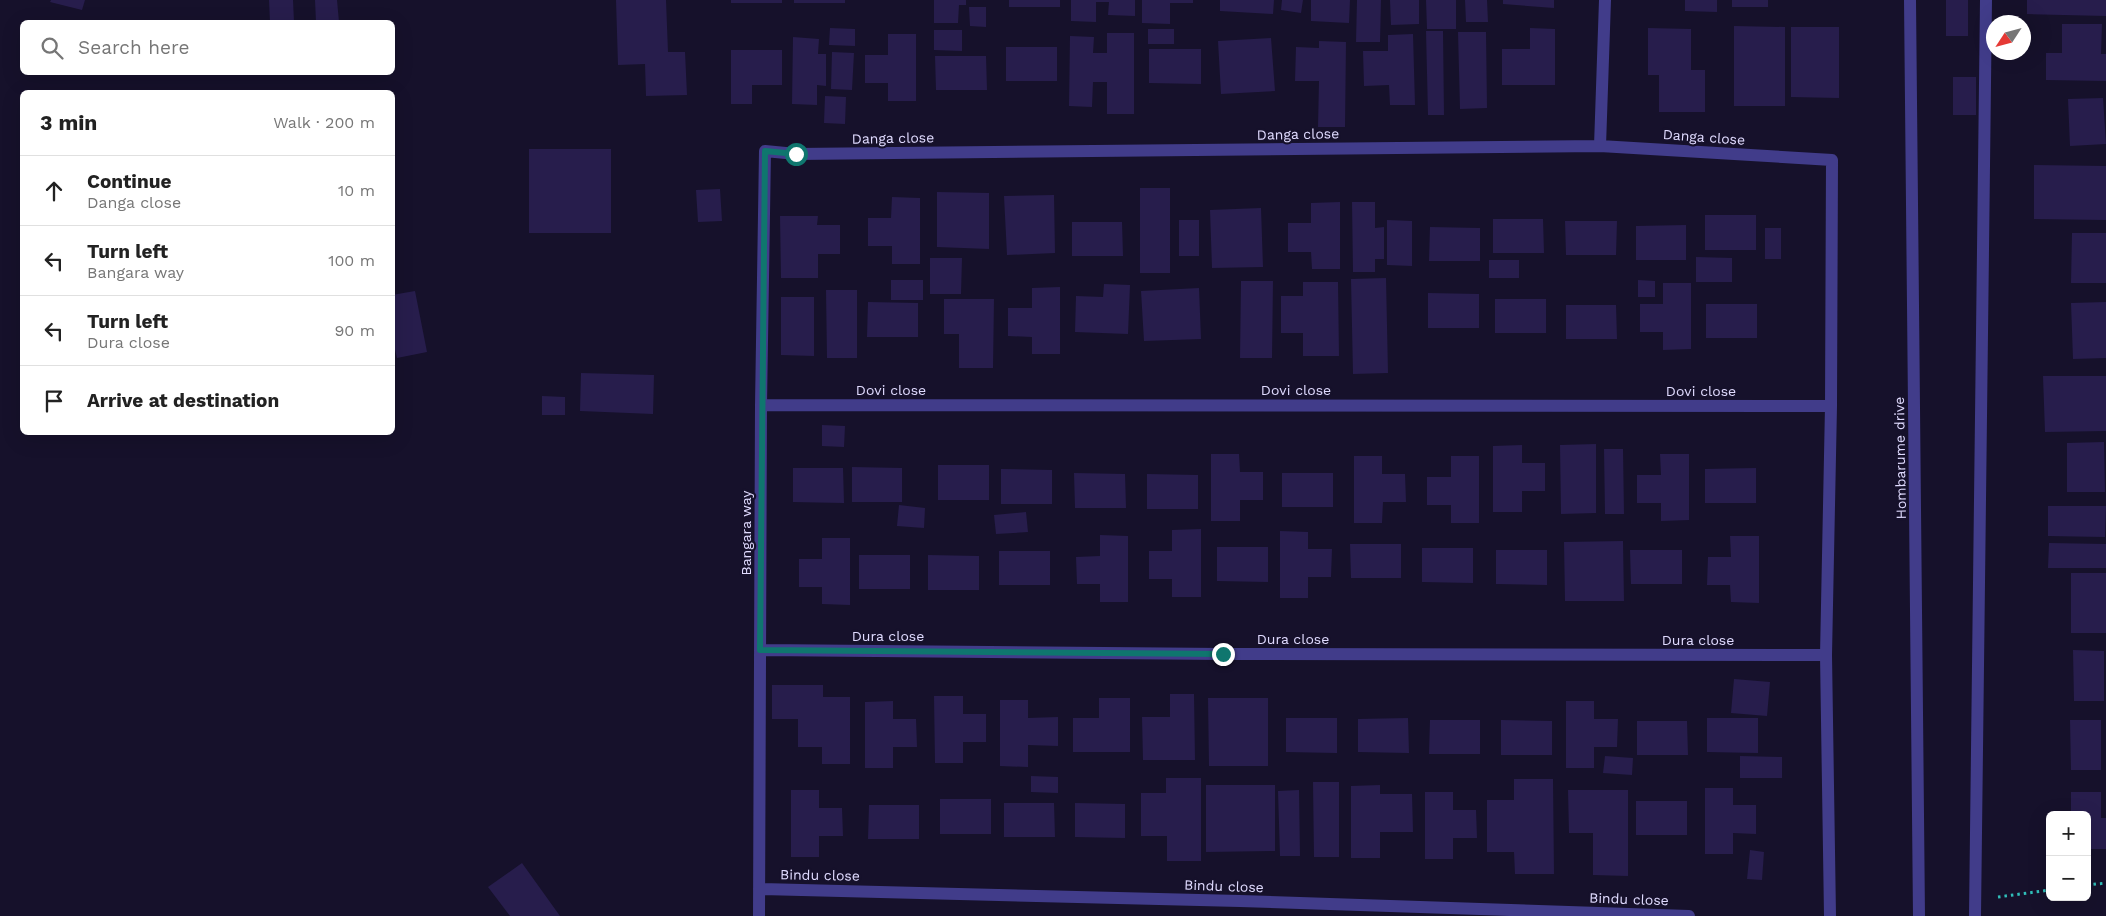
<!DOCTYPE html>
<html lang="en">
<head>
<meta charset="utf-8">
<style>
  body { margin:0; font-family:"Work Sans",sans-serif; background:#f6f6f6; color:#222 }
  .controls { position:absolute; right:15px; bottom:15px; display:grid; overflow:hidden; border-radius:8px; box-shadow:0 5px 20px #0002 }
  .controls button { width:45px; height:45px; display:grid; place-items:center; padding:0; border:0; border-bottom:1px solid #e0e0e0; background:#fff; color:#222; font:25px sans-serif }
  .compass { position:absolute; left:1986px; top:15px; width:45px; height:45px; border-radius:50%; background:#fff; box-shadow:0 5px 20px #0002; rotate:234deg }
  .stop { position:absolute; width:15px; height:15px; margin:-11px; border:4px solid #0f766e; border-radius:50%; background:#fff }
  .stop.end { background:#0f766e; border-color:#fff; box-shadow:0 1px 5px #0008 }
  .list { margin:0; padding:0; list-style:none }
  h2 { display:flex; justify-content:space-between; align-items:center; height:65px; margin:0; padding:0 20px; font-size:21px }
  h2 small { font-size:16px; font-weight:400; color:#767676 }
  .list li { display:grid; grid-template-columns:32px 1fr auto; gap:15px; align-items:center; box-sizing:border-box; height:70px; padding:0 20px; border-top:1px solid #e0e0e0 }
  .list b { display:block; font-size:19px; white-space:nowrap }
  .list p { margin:0; font-size:16px; white-space:nowrap; color:#767676 }
  .list em { font-size:16px; font-style:normal; color:#767676 }
  .icon { flex:none; width:28px; height:28px; fill:none; stroke:currentColor; stroke-width:2; stroke-linecap:round; stroke-linejoin:round }
  .map { position:relative; flex:none; width:2106px; height:916px; overflow:hidden }
  .search { position:absolute; background:#fff; box-shadow:0 5px 20px #0002; left:20px; top:20px; width:375px; height:55px; display:flex; align-items:center; gap:12px; box-sizing:border-box; padding:0 18px; border-radius:8px; color:#767676; font-size:19px }
  .panel { position:absolute; background:#fff; box-shadow:0 5px 20px #0002; left:20px; top:90px; width:375px; height:345px; border-radius:8px }
  .map>svg:first-child { display:block }
  .building { fill:#271d4c }
  .lines { fill:none; stroke-linecap:round; stroke-linejoin:round }
  .path { stroke:#30beb9; stroke-width:3; stroke-dasharray:2.5 4; stroke-linecap:butt }
  .minor { stroke:#413c8a; stroke-width:12 }
  .tertiary { stroke:#413c8a; stroke-width:12 }
  .route { stroke:#0f766e; stroke-width:6 }
  .labels { text-anchor:middle; stroke-width:4.5; stroke-linejoin:round; paint-order:stroke }
  .street-label { font-size:14px; fill:#e0dbff; stroke:#16112b }
</style>
</head>
<body>
<div class="map">
<svg width="2106" height="916" viewBox="0 0 2106 916">
  <rect width="100%" height="100%" fill="#16112b"/>
  <path class="building" d="M51,0H85L82,10L50,2Z
    M269,0H293L294,22H270Z
    M315,0H337L339,22H316Z
    M616,0H666L668,52H685L687,95L646,96L645,64L618,65Z
    M731,0H782V3H731Z
    M794,0H845V3H794Z
    M934,0H966V5H959L958,23H934Z
    M1009,0H1060V7H1009Z
    M1071,0H1135V16L1108,15L1109,2H1096V22L1071,21Z
    M1142,0H1193V3H1170V24L1142,23Z
    M1220,0H1274L1273,14L1220,11Z
    M1282,0H1303L1301,13L1281,10Z
    M1311,0H1350L1349,23L1311,21Z
    M1357,0H1381L1380,42H1356Z
    M1390,0H1419V24L1391,25Z
    M1426,0H1456V29H1427Z
    M1465,0H1487L1488,22H1466Z
    M1503,0H1554V8L1503,4Z
    M1685,0H1717V12L1685,11Z
    M1732,0H1768V7H1732Z
    M1946,0H1968V36H1946Z
    M2027,0H2106V16L2027,14Z
    M969,7H986V27L970,26Z
    M2062,24H2102L2101,54H2106V81L2046,80V53H2062Z
    M1734,26L1785,27V106H1734Z
    M1791,27H1839V98L1791,97Z
    M830,28L855,29V46L829,45Z
    M1530,28L1555,29V85H1502V49H1530Z
    M1648,28L1691,29V70H1705V112H1659V75H1648Z
    M1148,29H1174V44H1148Z
    M934,30H962V51L934,50Z
    M1426,31H1443L1444,115H1428Z
    M1458,32H1486L1487,108L1460,109Z
    M1107,33H1134V114H1107V82H1093L1092,107L1069,106L1070,36L1094,37L1093,53H1107Z
    M888,34H916V101H888V83H865V55H888Z
    M1413,34L1415,105H1390L1389,85L1364,86L1363,51H1388V35Z
    M793,37L819,39L818,54H826V86L817,85V105L792,104Z
    M1271,38L1275,91L1221,94L1218,41Z
    M1319,41L1346,42L1345,127H1318L1319,81H1295L1296,47L1319,48Z
    M1006,47H1057V81H1006Z
    M1149,49H1201V84L1149,83Z
    M731,50H782V85H752V104H731Z
    M832,52L854,53L852,90L831,89Z
    M935,56H986L987,90H936Z
    M1953,77H1976V115H1953Z
    M825,96L846,97L845,124L824,123Z
    M2103,98L2106,144L2070,146L2068,99Z
    M529,149H611V233H529Z
    M2034,165L2106,166V220L2034,219Z
    M1140,188H1170V273H1140Z
    M720,189L722,221L698,222L696,190Z
    M937,192L989,193V249L937,247Z
    M1054,195L1055,253L1007,255L1004,196Z
    M892,197L920,198V264H892V246H868V218H891Z
    M1340,202V269H1312L1311,252H1288V223H1311V203Z
    M1352,202H1375V228L1384,227V259H1375V272H1353Z
    M1261,208L1263,267L1212,268L1210,210Z
    M1705,215H1756V250H1705Z
    M780,216H818L817,225H840V254H818V278H781Z
    M1493,219H1543L1544,253H1493Z
    M1179,220H1199V256H1179Z
    M1387,220L1412,221V266L1387,265Z
    M1565,221H1617L1616,255H1566Z
    M1072,222H1122L1123,256H1072Z
    M1686,225V260H1636V226Z
    M1430,227L1480,228V261H1429Z
    M1765,228H1781V259H1765Z
    M2072,233H2106V283H2071Z
    M1696,257L1732,258V282H1696Z
    M930,258H962L961,294H930Z
    M1489,260H1519V278H1489Z
    M1386,278L1388,373L1353,374L1351,279Z
    M891,280H923V300H891Z
    M1638,280L1655,281V297H1638Z
    M1241,281H1273L1272,358H1240Z
    M1303,282H1338L1339,356H1303V333H1281V296H1303Z
    M1663,283H1691V349L1663,350V332H1640V304H1663Z
    M1104,284L1130,285L1128,334L1075,332L1076,296L1103,297Z
    M1060,287V354H1032V337L1008,336V308H1032V288Z
    M1199,288L1201,339L1144,341L1141,291Z
    M826,290H857V358H827Z
    M415,291L427,352L397,358L392,337V295Z
    M1428,293L1479,294V328H1428Z
    M781,297H814V356L781,355Z
    M944,299H994L993,368H959V334H944Z
    M1495,299H1546V333H1495Z
    M868,302L918,303V337H867Z
    M2106,302V358L2073,359L2071,303Z
    M1706,304H1757V338H1706Z
    M1566,305H1616L1617,339H1566Z
    M581,373L654,375L653,414L580,411Z
    M2043,376H2106V431L2045,432Z
    M542,396L565,397V415H542Z
    M822,425L845,426L844,447L822,446Z
    M2104,442L2105,492H2067V443Z
    M1596,444V513L1561,514L1560,445Z
    M1522,445V463H1545V491H1522V512H1493V446Z
    M1604,449H1623L1624,514H1605Z
    M1211,454H1239L1240,472H1263V500H1240V521H1211Z
    M1660,454H1689V520L1661,521V503H1637V475H1661Z
    M1354,456H1382V474H1405L1406,502H1383L1382,523H1354Z
    M1451,456H1479V523H1451V505H1427V477H1451Z
    M938,465H989V500H938Z
    M852,467L902,468V502H852Z
    M793,468H843L844,503L793,502Z
    M1756,468V503H1705V469Z
    M1001,469L1052,470V504H1001Z
    M1074,473L1125,474L1126,508H1075Z
    M1282,473H1333V507H1282Z
    M1147,474L1198,475V509H1147Z
    M899,505L925,508L924,528L897,526Z
    M2048,506H2106L2105,537L2048,536Z
    M1026,512L1028,532L996,534L994,515Z
    M1201,529V597H1172V579H1149V551H1172V530Z
    M1280,531L1308,532V549H1332L1331,577H1308V598H1280Z
    M1100,535L1128,536V602H1100V584H1077L1076,557L1100,556Z
    M1730,536H1759V603L1731,602L1730,585H1707L1708,557H1731Z
    M822,538H850V605L822,604V587H799V559H822Z
    M1623,541L1624,601H1565L1564,542Z
    M2049,543L2106,544V568H2048Z
    M1350,544H1401V578H1351Z
    M1217,547H1268V582L1217,581Z
    M1422,548H1473V583L1422,582Z
    M1496,550H1547V585L1496,584Z
    M1630,550H1682V584H1631Z
    M999,551H1050V585H999Z
    M859,555H910V589H859Z
    M928,555L979,556V590H928Z
    M2071,573H2106V633H2071Z
    M2073,650L2104,651V701H2074Z
    M1734,679L1770,682L1767,716L1731,713Z
    M772,685H823V697H850V764H822V747H798V719H772Z
    M1170,694H1194L1195,760H1143L1142,717H1170Z
    M934,696H963V714H986V742H963V763H935Z
    M1099,698H1130V752H1073V718H1099Z
    M1208,698H1268V766H1209Z
    M1000,700H1028V718L1058,717V746L1028,745V767L1000,766Z
    M893,701V719H916L917,747H893V768H865V702Z
    M1566,701H1594V719H1618L1617,747H1594V768H1566Z
    M1286,718H1337V753L1286,752Z
    M1408,718L1409,753L1358,752V719Z
    M1707,718H1758V753L1707,752Z
    M1430,720H1480V754H1429Z
    M1501,720L1552,721V755H1501Z
    M2070,720H2101V770H2071Z
    M1637,721H1687L1688,755H1637Z
    M1605,756L1633,758L1632,775L1603,773Z
    M1740,756L1782,757V778H1740Z
    M1031,776L1058,777V793L1031,792Z
    M1166,778H1201V861H1167V836H1141V793H1166Z
    M1514,779H1553L1554,874H1515L1514,852H1487V800H1514Z
    M1313,782H1339V857H1314Z
    M1206,785H1275V851L1206,852Z
    M1380,785V794H1412L1413,832H1380V858H1351V786Z
    M1705,788H1733V805H1756V834L1733,833V854H1705Z
    M791,790H819V808H842L843,836H819V857H791Z
    M1299,790L1300,856H1280L1278,791Z
    M1568,790H1628V876L1593,875V833H1569Z
    M1425,792H1453V810H1476L1477,838H1453V859H1425Z
    M2071,792H2101V818H2106V849H2087V815H2071Z
    M940,799H991V834H940Z
    M1636,801H1687V835H1636Z
    M1004,803H1054L1055,837H1004Z
    M1075,803L1125,804V838L1075,837Z
    M869,805H919V839H868Z
    M1750,850L1764,852L1762,880L1747,879Z
    M522,863L560,916H510L488,887Z"/>
  <g class="lines">
    <path class="path" d="M2087,885L2106,883
      M1998,897L2050,890"/>
    <path class="minor" d="M1600,146L1605,0
      M761,405L1831,406
      M760,650L1223,654L1826,655
      M759,889L1240,901L1689,916
      M759,916L761,405L765,151L796,154L1600,146L1832,160L1831,406L1826,655L1830,916
      M1975,916L1986,0"/>
    <path class="tertiary" d="M1910,0L1919,916"/>
  </g>
  <g class="lines">
    <path class="route" d="M796,154L765,151L760,650L1223,654"/>
  </g>
  <g class="labels">
    <g class="street-label">
      <text transform="translate(1298 134) rotate(-1)" y="5">Danga close</text>
      <text transform="translate(1704 137) rotate(4)" y="5">Danga close</text>
      <text transform="translate(893 138) rotate(-1)" y="5">Danga close</text>
      <text x="891" y="395">Dovi close</text>
      <text x="1296" y="395">Dovi close</text>
      <text x="1701" y="396">Dovi close</text>
      <text transform="translate(1900 458) rotate(-91)" y="5">Hombarume drive</text>
      <text transform="translate(746 533) rotate(-90)" y="5">Bangara way</text>
      <text x="888" y="641">Dura close</text>
      <text x="1293" y="644">Dura close</text>
      <text x="1698" y="645">Dura close</text>
      <text transform="translate(820 875) rotate(1)" y="5">Bindu close</text>
      <text transform="translate(1224 886) rotate(2)" y="5">Bindu close</text>
      <text transform="translate(1629 899) rotate(2)" y="5">Bindu close</text>
    </g>
  </g>
</svg>
<div class="controls">
<button>+</button>
<button>−</button>
</div>
<svg class="compass" viewBox="-18 -18 36 36"><path d="M0-13l5 13h-10z" fill="#e53935"/><path d="M0 13l5-13h-10z" fill="#767676"/></svg>
<div class="stop" style="left:796px;top:154px"></div>
<div class="stop end" style="left:1223px;top:654px"></div>
<div class="search"><svg class="icon" aria-label="search" viewBox="0 0 24 24"><circle cx="10" cy="10" r="6"/><path d="M15 15l6 6"/></svg>Search here</div>
<section class="panel">
<h2>3 min<small>Walk · 200 m</small></h2>
<ul class="list">
<li><svg class="icon" aria-label="ahead" viewBox="0 0 24 24"><path d="M12 20V5M6 11l6-6 6 6"/></svg><div><b>Continue</b><p>Danga close</p></div><em>10 m</em></li>
<li><svg class="icon" aria-label="left" viewBox="0 0 24 24"><path d="M17 20v-9H6M10 6l-5 5 5 5"/></svg><div><b>Turn left</b><p>Bangara way</p></div><em>100 m</em></li>
<li><svg class="icon" aria-label="left" viewBox="0 0 24 24"><path d="M17 20v-9H6M10 6l-5 5 5 5"/></svg><div><b>Turn left</b><p>Dura close</p></div><em>90 m</em></li>
<li><svg class="icon" aria-label="arrive" viewBox="0 0 24 24"><path d="M6 21V4h12l-3 4 3 4H6"/></svg><div><b>Arrive at destination</b></div></li>
</ul>
</section>
</div>
</body>
</html>
